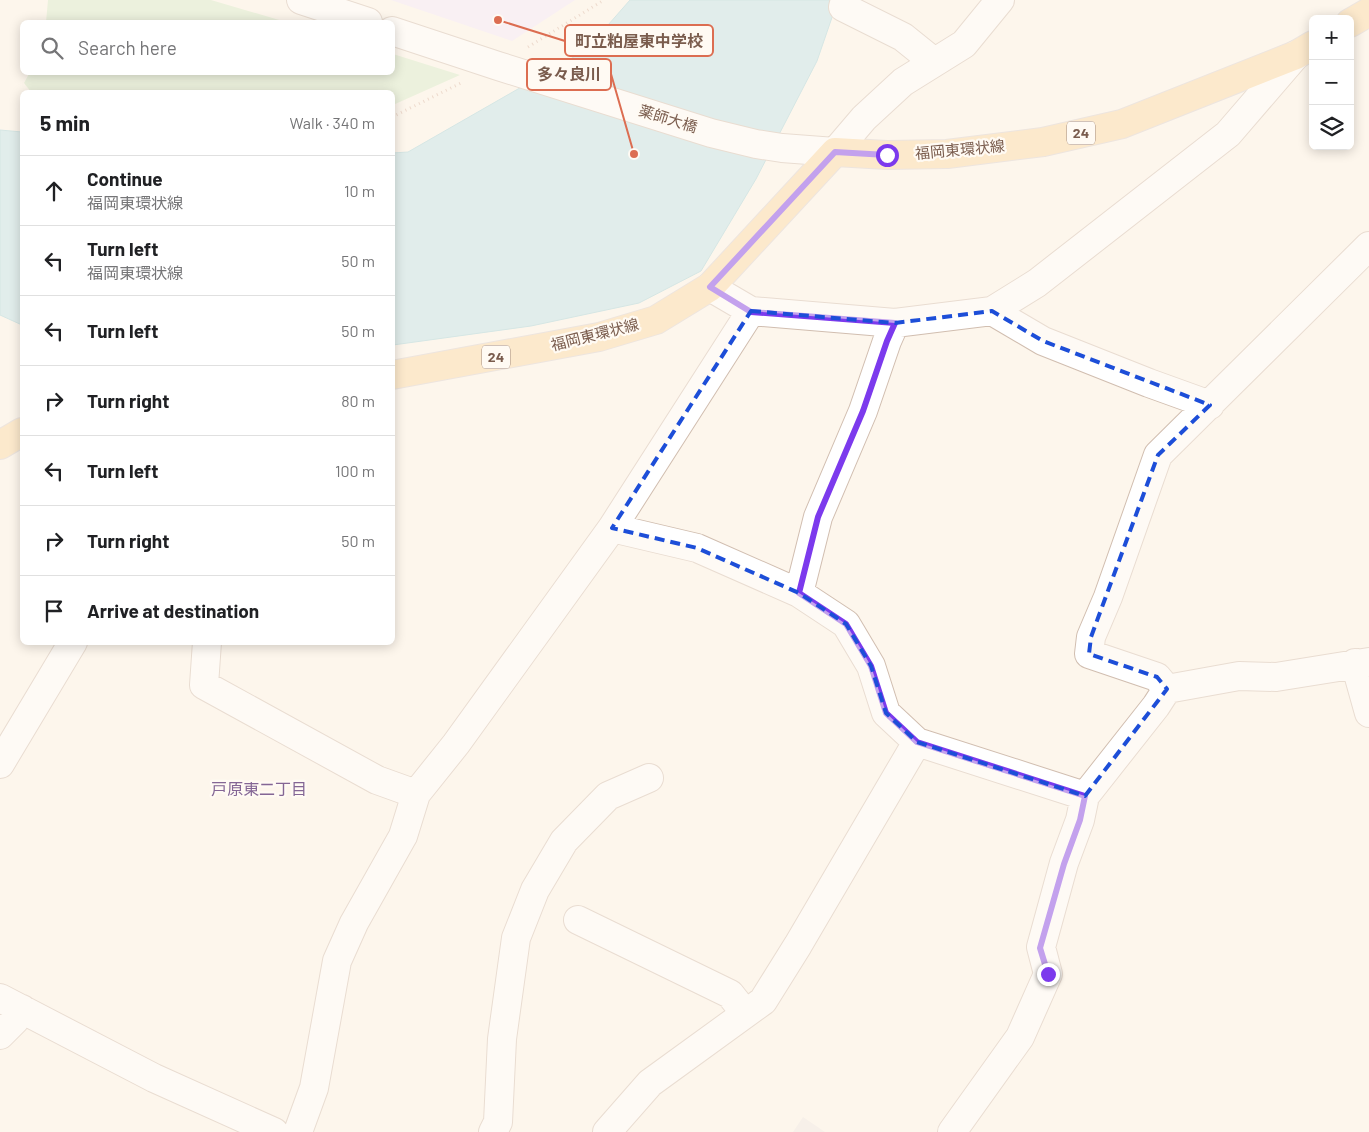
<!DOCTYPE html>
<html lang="en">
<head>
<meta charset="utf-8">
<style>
  body { margin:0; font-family:Barlow,"Noto Sans JP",sans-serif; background:#f2f2f2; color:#202124 }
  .controls { position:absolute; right:15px; top:15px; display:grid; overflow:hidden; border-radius:8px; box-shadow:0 2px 12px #0003 }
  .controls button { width:45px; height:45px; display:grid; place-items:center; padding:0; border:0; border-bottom:1px solid #e0e0e0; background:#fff; color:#202124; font:25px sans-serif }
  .stop { position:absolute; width:15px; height:15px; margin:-11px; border:4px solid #7c3aed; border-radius:50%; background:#fff }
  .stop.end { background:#7c3aed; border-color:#fff; box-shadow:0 1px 5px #0008 }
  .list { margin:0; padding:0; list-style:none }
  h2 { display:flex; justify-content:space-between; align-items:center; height:65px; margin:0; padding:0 20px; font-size:21px }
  h2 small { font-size:16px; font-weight:400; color:#757577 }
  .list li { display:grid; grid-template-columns:32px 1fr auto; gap:15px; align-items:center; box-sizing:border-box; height:70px; padding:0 20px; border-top:1px solid #e0e0e0 }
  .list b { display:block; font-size:19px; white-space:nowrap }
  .list p { margin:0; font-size:16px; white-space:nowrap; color:#757577 }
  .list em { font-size:16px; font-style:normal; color:#757577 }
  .icon { flex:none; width:28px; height:28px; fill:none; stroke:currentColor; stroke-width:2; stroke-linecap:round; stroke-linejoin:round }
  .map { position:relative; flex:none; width:1369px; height:1132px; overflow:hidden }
  .search { position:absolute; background:#fff; box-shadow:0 2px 12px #0003; left:20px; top:20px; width:375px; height:55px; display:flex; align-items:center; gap:12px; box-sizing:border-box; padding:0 18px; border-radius:8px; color:#757577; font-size:19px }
  .panel { position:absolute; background:#fff; box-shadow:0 2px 12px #0003; left:20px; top:90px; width:375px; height:555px; border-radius:8px }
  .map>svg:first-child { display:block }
  .industrial { fill:#efe9e4 }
  .education { fill:#f3e8fa }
  .green { fill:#d8ecc9 }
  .water { fill:#bfe3e8; stroke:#a5d3da }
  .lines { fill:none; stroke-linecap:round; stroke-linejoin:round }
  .minor-casing { stroke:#d1beb0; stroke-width:30 }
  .major-casing { stroke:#dad1cd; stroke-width:30 }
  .path { stroke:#d9b8a5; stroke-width:3; stroke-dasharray:1 4; stroke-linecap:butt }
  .minor { stroke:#fff; stroke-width:28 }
  .major { stroke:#fbd9a5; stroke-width:28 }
  .route { stroke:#7c3aed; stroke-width:6 }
  .marked { fill:none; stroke:#1d4ed8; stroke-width:4; stroke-dasharray:10 6; stroke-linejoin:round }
  .labels { text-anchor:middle; stroke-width:4.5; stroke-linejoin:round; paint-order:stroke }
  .shield { fill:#fffaf3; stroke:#a28b7f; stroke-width:1 }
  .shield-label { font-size:14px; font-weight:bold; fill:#7a5c4d }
  .street-label { font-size:15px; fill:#7a5c4d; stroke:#fffaf3 }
  .neighbourhood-label { font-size:16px; fill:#846695; stroke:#fffaf3 }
  .leader { fill:none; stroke:#dc6d51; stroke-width:2 }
  .callout-dot { fill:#dc6d51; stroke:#fffaf3; stroke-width:2 }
  .callout { fill:#fffaf3; stroke:#dc6d51; stroke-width:2 }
  .callout-label { font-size:16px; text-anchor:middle; font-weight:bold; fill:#7a5c4d }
</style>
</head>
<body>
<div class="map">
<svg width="1369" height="1132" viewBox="0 0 1369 1132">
  <rect width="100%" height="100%" fill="#fdf6ec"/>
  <path class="industrial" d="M803,1117L825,1132H793Z"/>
  <path class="education" d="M391,0H575L512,41Z"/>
  <path class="green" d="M48,0H211L286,22H46Z
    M393,54L460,75L393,105L392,92H31L24,83L30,72H392Z"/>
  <path class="water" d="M630,0H838L817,61L756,179L701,271L639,303L531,326L393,345L392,153L408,152L586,50Z
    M0,130L22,132V325L0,315Z"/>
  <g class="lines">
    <g class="minor-casing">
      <path id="minor" d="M301,0L368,22
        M845,0L843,7L903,37L934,62
        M392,31L498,66L711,133L756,144L782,148L835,152L864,118L903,82L964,44L1000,0
        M710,287L751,311L895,323L992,311L1037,283L1228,134L1296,55
        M992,311L1043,341L1149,383L1210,405
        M612,528L697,548L799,593L846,624L871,666L886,713L917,742L1085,796
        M799,593L818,517L863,411L887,341L895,323
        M207,642L204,685L377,780L416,794
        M1355,663L1369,713
        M1167,689L1239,676L1276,677L1369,662
        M0,764L73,642
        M578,920L730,994L745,1013
        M0,998L154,1078L274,1132
        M0,1035L15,1020L22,1009
        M298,1132L314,1088L337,961L354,923L403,836L416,794L456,744L612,528L751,311
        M493,1132L498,1122L502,1039L516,938L535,890L564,841L608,796L649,778
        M607,1132L650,1083L763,1001L798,945L917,742
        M952,1132L1020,1037L1048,974L1041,947L1064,863L1080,820L1085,796L1156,706L1167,689L1157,677L1089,654L1091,637L1108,597L1158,455L1369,246"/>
    </g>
    <g class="major-casing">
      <path id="major" d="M1350,23L1369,12
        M392,375L599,337L656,320L710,287L835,152L887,155L947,154L1043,142L1122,124L1296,55L1313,45
        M0,445L22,432"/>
    </g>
    <path class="path" d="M528,47L604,0
      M392,117L461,83"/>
    <use href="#minor" class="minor"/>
    <use href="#major" class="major"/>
  </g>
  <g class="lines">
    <path class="route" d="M887,155L835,152L710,287L751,312L895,323L887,341L863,411L818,517L799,593L846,624L871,666L886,713L917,742L1085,796L1080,820L1064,864L1040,948L1048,974"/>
  </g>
  <path d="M0 0H1369V1132H0ZM751,311L895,323L992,311L1043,341L1210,405L1158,455L1091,637L1089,654L1157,677L1167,689L1085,796L917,742L886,713L871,666L846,624L799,593L697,548L612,528Z" fill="#fdf6ec" fill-opacity=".55" fill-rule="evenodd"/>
  <path class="marked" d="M751,311L895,323L992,311L1043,341L1210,405L1158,455L1091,637L1089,654L1157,677L1167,689L1085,796L917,742L886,713L871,666L846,624L799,593L697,548L612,528Z"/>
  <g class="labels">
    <g class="shield">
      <rect x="1067" y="121.5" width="28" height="23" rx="4"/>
      <rect x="482" y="345.5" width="28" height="23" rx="4"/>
    </g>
    <g class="shield-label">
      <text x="1081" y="138">24</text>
      <text x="496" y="362">24</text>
    </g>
    <g class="street-label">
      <text transform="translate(668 119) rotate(17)" y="5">薬師大橋</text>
      <text transform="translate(960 150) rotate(-5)" y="5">福岡東環状線</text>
      <text transform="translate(595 335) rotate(-14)" y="5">福岡東環状線</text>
    </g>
    <g class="neighbourhood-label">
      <text x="259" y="795">戸原東二丁目</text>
    </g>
  </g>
  <path class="leader" d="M498 20L565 41M634 154L611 74"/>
  <g class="callout-dot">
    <circle cx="498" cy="20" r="5"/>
    <circle cx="634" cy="154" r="5"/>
  </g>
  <g class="callout">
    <rect x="565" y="25" width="148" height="31" rx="5"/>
    <rect x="527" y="59" width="84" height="31" rx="5"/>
  </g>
  <g class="callout-label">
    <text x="639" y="47">町立粕屋東中学校</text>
    <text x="569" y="80">多々良川</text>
  </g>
</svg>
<div class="controls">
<button>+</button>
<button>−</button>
<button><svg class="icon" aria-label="layers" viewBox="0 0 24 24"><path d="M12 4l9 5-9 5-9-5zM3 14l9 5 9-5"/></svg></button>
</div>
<div class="stop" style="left:887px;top:155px"></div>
<div class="stop end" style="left:1048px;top:974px"></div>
<div class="search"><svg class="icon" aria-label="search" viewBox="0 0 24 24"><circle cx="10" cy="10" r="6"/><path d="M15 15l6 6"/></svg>Search here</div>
<section class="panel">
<h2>5 min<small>Walk · 340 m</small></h2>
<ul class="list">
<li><svg class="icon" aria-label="ahead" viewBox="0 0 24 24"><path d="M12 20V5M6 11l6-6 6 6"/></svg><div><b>Continue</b><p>福岡東環状線</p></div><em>10 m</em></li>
<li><svg class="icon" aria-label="left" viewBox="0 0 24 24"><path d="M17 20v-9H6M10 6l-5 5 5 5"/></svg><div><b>Turn left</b><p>福岡東環状線</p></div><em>50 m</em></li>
<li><svg class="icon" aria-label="left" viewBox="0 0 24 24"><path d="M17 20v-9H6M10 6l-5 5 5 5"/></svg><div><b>Turn left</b></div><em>50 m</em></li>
<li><svg class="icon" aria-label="right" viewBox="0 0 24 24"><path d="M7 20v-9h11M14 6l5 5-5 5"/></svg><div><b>Turn right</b></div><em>80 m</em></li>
<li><svg class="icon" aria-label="left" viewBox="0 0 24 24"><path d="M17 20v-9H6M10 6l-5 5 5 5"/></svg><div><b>Turn left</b></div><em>100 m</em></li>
<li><svg class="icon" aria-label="right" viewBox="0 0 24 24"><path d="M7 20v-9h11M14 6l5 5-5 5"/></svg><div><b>Turn right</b></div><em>50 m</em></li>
<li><svg class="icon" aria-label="arrive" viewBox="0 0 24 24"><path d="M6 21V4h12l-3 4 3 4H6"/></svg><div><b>Arrive at destination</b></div></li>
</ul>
</section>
</div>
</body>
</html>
